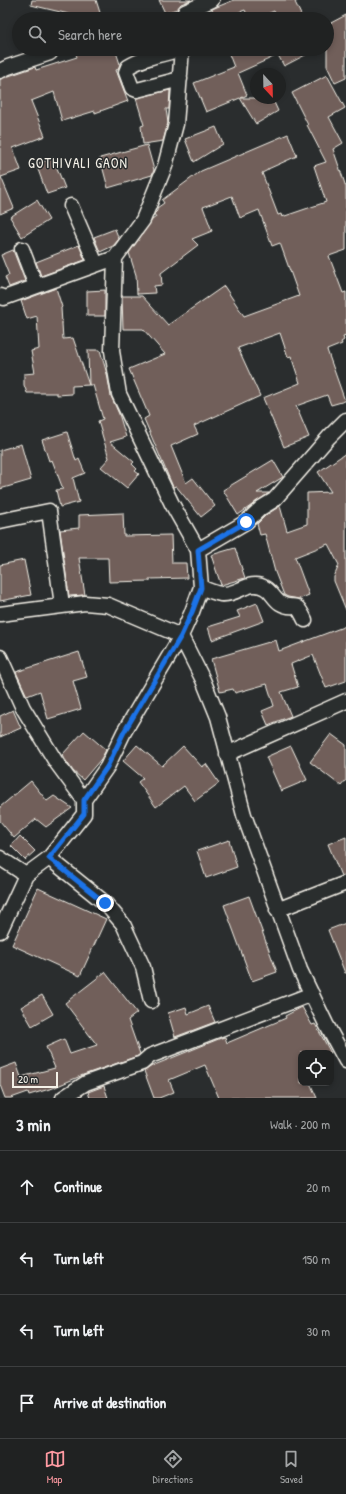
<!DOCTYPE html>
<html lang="en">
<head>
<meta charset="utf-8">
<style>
  body { margin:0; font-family:"Patrick Hand",sans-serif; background:#2d2f2f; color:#f1f3f6 }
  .controls { position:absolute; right:12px; bottom:12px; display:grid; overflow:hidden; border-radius:8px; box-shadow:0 2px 6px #0003 }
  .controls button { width:36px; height:36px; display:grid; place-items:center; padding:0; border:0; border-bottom:1px solid #3d3f40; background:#202222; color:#f1f3f6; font:20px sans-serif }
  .compass { position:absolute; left:250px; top:68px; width:36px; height:36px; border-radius:50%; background:#202222; box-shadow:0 2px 6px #0003; rotate:158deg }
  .scale { position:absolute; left:12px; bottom:10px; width:46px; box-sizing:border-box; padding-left:4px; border:2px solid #f4f1e8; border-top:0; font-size:11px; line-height:14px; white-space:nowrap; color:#f4f1e8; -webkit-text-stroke:3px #2a2d2e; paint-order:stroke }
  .stop { position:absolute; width:12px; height:12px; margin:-9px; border:3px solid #1a73e8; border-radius:50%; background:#fff }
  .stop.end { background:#1a73e8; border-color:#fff; box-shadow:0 1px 4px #0008 }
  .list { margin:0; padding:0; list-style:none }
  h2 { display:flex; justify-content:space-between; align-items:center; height:52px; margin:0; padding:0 16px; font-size:17px }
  h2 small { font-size:13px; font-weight:400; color:#a2a4a5 }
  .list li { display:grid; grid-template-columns:26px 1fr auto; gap:12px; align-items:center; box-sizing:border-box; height:72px; padding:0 16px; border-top:1px solid #3d3f40 }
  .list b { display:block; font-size:15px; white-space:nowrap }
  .list em { font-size:13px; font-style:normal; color:#a2a4a5 }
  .icon { flex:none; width:22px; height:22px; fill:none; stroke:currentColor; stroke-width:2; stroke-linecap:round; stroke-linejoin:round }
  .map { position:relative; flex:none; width:346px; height:1098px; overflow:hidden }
  .search { position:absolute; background:#202222; box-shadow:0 2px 6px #0003; left:12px; right:12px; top:12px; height:44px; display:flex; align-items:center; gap:10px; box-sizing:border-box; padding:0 14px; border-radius:22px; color:#a2a4a5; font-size:15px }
  .sheet { height:340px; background:#202222 }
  nav { display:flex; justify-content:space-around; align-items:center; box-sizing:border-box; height:56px; border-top:1px solid #3d3f40; background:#202222; font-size:11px; color:#a2a4a5 }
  nav a { display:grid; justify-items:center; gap:2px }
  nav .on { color:#ff9aa2 }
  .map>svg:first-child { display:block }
  .building { fill:#715f5a; stroke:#f4f1e8 }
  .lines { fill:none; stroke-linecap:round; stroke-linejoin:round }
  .minor-casing { stroke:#f4f1e8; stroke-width:17 }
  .minor { stroke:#2a2d2e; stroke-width:14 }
  .route { stroke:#1a73e8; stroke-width:5 }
  .labels { text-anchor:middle; stroke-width:3; stroke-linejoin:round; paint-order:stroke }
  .neighbourhood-label { font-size:14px; letter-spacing:1px; fill:#f4f1e8; stroke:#2a2d2e }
</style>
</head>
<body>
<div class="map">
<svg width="346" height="1098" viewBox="0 0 346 1098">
  <rect width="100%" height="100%" fill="#2a2d2e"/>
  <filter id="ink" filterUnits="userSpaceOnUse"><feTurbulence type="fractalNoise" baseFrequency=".025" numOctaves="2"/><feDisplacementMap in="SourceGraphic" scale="8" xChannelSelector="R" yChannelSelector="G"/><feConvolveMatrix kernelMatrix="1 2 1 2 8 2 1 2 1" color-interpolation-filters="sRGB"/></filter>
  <g filter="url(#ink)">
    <path class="building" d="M32,0H96L102,19H74L73,15L31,5Z
      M159,0H191L181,4L177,9L165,13Z
      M234,0H299L295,2L303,19H277L274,11L256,19H249L245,10L221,19H215L212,9Z
      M346,15V78L335,83L327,66V25Z
      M74,49H115L120,64L118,69L116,70L128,101L95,113V111L62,121L54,92L31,101L45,136L13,148L21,170L1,177L14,208L0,214V79L35,67L36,70L77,57Z
      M227,49H317L284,66L278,55L238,73L247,95L241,98H272L278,111L256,124L240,98L206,112L194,83L234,67Z
      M327,75L345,108L329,117L343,143L333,149L346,187V250L329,256L343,293L346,292V336L343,337L344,340L341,342L342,344L327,350L345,401L331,405L327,395L296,406L309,437L284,447L263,398L300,383L291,356L288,357L280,333L238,348L260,396L194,426L198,434L171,446L186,483L193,478L215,506L201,517L176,486L173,487L144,419L149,416L129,369L165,354L143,329H123L122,296H142L168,325L224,286L244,316L299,296L280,243L272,246L259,210L240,218L232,196L203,207L212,231L192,239L198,245L161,273L162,285L154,286L155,293L137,294L136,275L129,253L152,220L156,217L154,214L157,211V208L164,203L162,200L201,171L288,134L297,156L268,169V170L262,173L278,215L281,214L282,217L326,202L314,166L326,162L307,125H308L292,93Z
      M170,90L169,109H166L168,123L163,141L143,144L141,126L144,125L136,98Z
      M216,127L223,144L194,162L185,139Z
      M147,145L154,170L152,175L108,188L100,158Z
      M53,158L65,188L47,194L36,164Z
      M37,200L49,220L22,237L10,217Z
      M115,229L119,239L113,246L100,252L94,237Z
      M79,245L85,260L41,276L36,262Z
      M13,250L25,281L9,287L5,277L9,275L1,255Z
      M56,288L62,307L61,308L63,339L73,338L89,385L72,386V394L57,395V393H27L24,385V374L35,373L31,351L39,349L37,316L27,319L21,301Z
      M105,290V316H87V291Z
      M88,350H100L107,374L111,396L119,414L126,437L110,442L134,462L132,464L137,469L135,471L139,474L127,488L101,467L109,458L98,421L103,419L93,385H89Z
      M67,432L76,461L79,459L85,473L73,478L79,502L60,507L56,490L63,489L52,460L49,461L42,440Z
      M21,444L31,480L0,489V450Z
      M346,453V610L334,581V577L339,565L328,544L295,557L309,595L299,599L288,597L284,595L275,572L265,534L260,535L257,524L266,515L280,506L287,531L307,524V493L331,492L318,472Z
      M273,460L283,477L257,493H269L238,515L223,490Z
      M123,513L124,536L171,535L172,563H186L187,578L150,579V581L109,582L108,558H79L85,595L69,596L60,530L79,528V515Z
      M235,548L245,578L221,585L211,555Z
      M24,560L31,595L0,601V565Z
      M257,603L264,621L212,640L208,627L240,617L237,611Z
      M346,626V681L326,688L313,655L291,664L298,687L281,692L291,716L268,725L262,711L274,706L267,684L235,693L233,689L220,692L211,659L276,640L279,651Z
      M79,652L87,677L73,681L81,709L48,719L40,691L27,696L16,672Z
      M13,710L21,728L0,737V716Z
      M84,731L106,750L101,759L83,780L73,771L62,755Z
      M331,734L346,745V780L341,786L310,762Z
      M137,745L162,766L183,746L202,767L206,764L219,783L195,801L184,786L156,807L138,782L143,778L123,761Z
      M291,746L307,780L281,791L266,757Z
      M31,781L47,801L54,796L72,808L46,827L36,819L14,838L0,821V807Z
      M20,836L35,851L25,860L11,846Z
      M346,837V875L341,876L328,844Z
      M229,840L237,867L206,878L197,851Z
      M38,888L106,919L80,976L12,945Z
      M249,896L277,972L252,981L224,905Z
      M346,923V973H345L328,930Z
      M105,972L137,1013L128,1020L140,1054L138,1056L83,1075L53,1088L29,1095L28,1092L11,1098H5L0,1085V1069L16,1063L21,1077L55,1068L46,1047L64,1039L70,1054L97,1045L65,1003Z
      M42,995L53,1014L32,1026L21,1007Z
      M208,1006L215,1022L175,1037L168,1013L186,1007L188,1014Z
      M302,1007L312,1025L315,1024L331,1053H301V1083H310L317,1098H219L205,1065L169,1080L174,1092L159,1098H154L144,1071L152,1066L221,1038L225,1037L227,1043L286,1018L285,1016Z
      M104,1086L108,1098H90L88,1092Z"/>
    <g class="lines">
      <g class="minor-casing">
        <path id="minor" d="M185,12L212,0
          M0,71L8,67L50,53
          M180,79L137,90L132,88L126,72L128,67C144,57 164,54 182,49
          M71,206L96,264
          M22,249L36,286
          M0,296L4,298L115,258L143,220L165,166L176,124L182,49
          M0,521L49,511L62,605
          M198,550L246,522L261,508L274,500L329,437L346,420
          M201,587C207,590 215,593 221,594C237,596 250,578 265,588C271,591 274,599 280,603C295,612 294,597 305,620
          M0,614L85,603L108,605L181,636L203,680L218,717L244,815L300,970L326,1024L346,1061
          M0,657L23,708L56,762L84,800V814L49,858L26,875L0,931
          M227,754L346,701
          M84,800L107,767L124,732L181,636L192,612L201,587L198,550L172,504L119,394L112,351L115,258
          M0,858L26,875
          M49,858L105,903L123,924L143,967L151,1001
          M277,910L346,883
          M63,1098L86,1083L142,1063L150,1056L312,994"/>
      </g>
      <use href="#minor" class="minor"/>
    </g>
  </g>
  <g class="lines" filter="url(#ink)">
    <path class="route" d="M105,903L49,858L84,814V800L107,767L124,732L181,636L192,612L201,588L198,550L246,522"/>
  </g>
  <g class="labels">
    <g class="neighbourhood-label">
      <text x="78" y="168">GOTHIVALI GAON</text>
    </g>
  </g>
</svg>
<div class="controls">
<button><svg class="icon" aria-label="locate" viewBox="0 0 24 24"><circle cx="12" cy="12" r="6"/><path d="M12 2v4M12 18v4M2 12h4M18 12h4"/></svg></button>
</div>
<svg class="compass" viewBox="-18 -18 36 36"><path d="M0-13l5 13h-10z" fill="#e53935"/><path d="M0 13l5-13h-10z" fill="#a2a4a5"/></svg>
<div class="scale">20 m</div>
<div class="stop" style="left:246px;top:522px"></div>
<div class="stop end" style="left:105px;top:903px"></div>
<div class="search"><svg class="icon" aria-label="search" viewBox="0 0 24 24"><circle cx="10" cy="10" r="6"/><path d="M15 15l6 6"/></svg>Search here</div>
</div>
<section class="sheet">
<h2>3 min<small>Walk · 200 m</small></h2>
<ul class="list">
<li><svg class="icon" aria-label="ahead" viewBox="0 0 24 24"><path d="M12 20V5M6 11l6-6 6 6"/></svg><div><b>Continue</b></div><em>20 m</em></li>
<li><svg class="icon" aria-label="left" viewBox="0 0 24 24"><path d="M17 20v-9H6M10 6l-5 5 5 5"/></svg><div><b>Turn left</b></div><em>150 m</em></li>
<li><svg class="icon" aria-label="left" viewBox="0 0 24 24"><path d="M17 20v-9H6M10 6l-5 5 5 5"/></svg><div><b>Turn left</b></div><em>30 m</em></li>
<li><svg class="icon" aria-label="arrive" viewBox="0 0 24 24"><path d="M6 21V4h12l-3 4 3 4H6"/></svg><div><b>Arrive at destination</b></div></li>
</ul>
</section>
<nav>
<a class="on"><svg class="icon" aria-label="map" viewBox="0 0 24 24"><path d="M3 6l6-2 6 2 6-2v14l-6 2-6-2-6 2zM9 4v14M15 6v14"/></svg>Map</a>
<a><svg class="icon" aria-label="directions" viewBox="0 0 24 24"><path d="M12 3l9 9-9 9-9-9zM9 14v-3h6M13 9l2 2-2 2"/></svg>Directions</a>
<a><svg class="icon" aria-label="saved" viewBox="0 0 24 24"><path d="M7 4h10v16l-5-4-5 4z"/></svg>Saved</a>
</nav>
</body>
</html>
